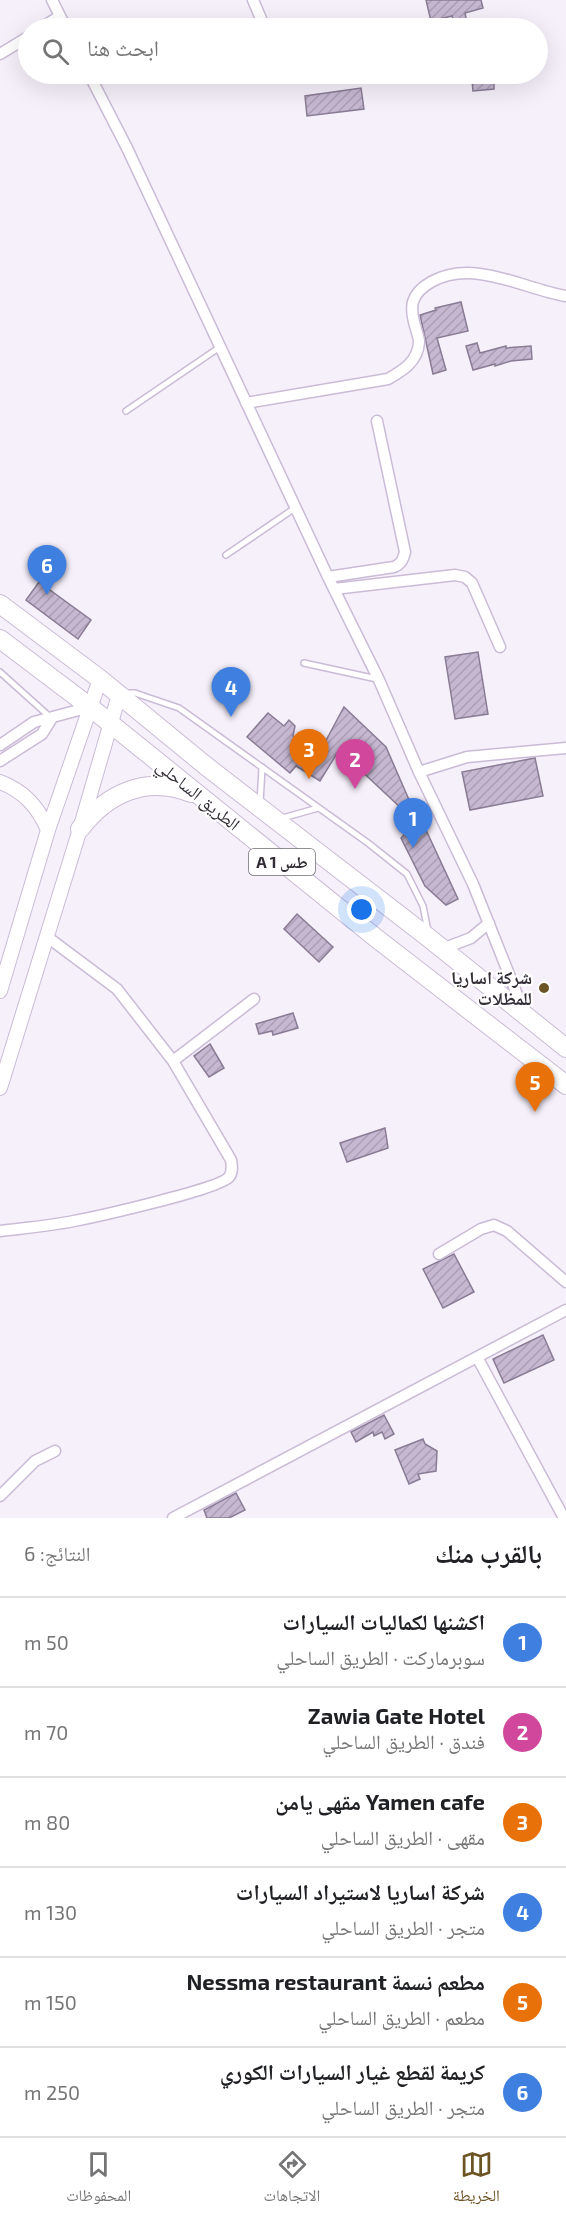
<!DOCTYPE html>
<html lang="ar">
<head>
<meta charset="utf-8">
<style>
  body { margin:0; font-family:"Exo 2","Noto Naskh Arabic",sans-serif; background:#f2f2f2; color:#202124; direction:rtl }
  .you { position:absolute; left:362px; top:910px; width:21px; height:21px; margin:-15px; border:4px solid #fff; border-radius:50%; background:#1a73e8; box-shadow:0 0 0 9px #1a73e833 }
  .badge { display:grid; place-items:center; width:39px; height:39px; border-radius:50%; background:#6d5425; color:#fff; font-size:20px; font-weight:700 }
  .pin { position:absolute; translate:-50% -50px; filter:drop-shadow(0 2px 3px #0008) }
  .pin::after { content:''; position:absolute; top:32px; width:21px; height:18px; background:inherit; clip-path:polygon(0 0,100% 0,50% 100%) }
  .list { margin:0; padding:0; list-style:none }
  h2 { display:flex; justify-content:space-between; align-items:center; height:78px; margin:0; padding:0 24px; font-size:26px }
  h2 small { font-size:20px; font-weight:400; color:#757577 }
  .list li { display:grid; grid-template-columns:39px 1fr auto; gap:18px; align-items:center; box-sizing:border-box; height:90px; padding:0 24px; border-top:2px solid #e0e0e0 }
  .list b { display:block; font-size:22px; white-space:nowrap }
  .list p { margin:0; font-size:20px; white-space:nowrap; color:#757577 }
  .list em { font-size:20px; font-style:normal; color:#757577 }
  .icon { flex:none; width:33px; height:33px; fill:none; stroke:currentColor; stroke-width:2; stroke-linecap:round; stroke-linejoin:round }
  .map { position:relative; flex:none; width:566px; height:1518px; overflow:hidden; direction:ltr }
  .search { position:absolute; background:#fff; box-shadow:0 6px 24px #0002; left:18px; right:18px; top:18px; height:66px; display:flex; align-items:center; gap:15px; box-sizing:border-box; padding:0 21px; border-radius:33px; color:#757577; font-size:22px }
  .sheet { height:618px; background:#fff }
  nav { display:flex; justify-content:space-around; align-items:center; box-sizing:border-box; height:84px; border-top:2px solid #e0e0e0; background:#fff; font-size:16px; color:#757577 }
  nav a { display:grid; justify-items:center; gap:3px }
  nav .on { color:#6d5425 }
  .map>svg:first-child { display:block }
  .building { fill:url(#building-hatch); stroke:#897b94; stroke-width:1.5 }
  .lines { fill:none; stroke-linecap:round; stroke-linejoin:round }
  .lane-casing { stroke:#cabbd6; stroke-width:8 }
  .street-casing { stroke:#cabbd6; stroke-width:13 }
  .secondary-casing { stroke:#cabbd6; stroke-width:16 }
  .highway-casing { stroke:#cabbd6; stroke-width:20 }
  .lane { stroke:#fff; stroke-width:5 }
  .street { stroke:#fff; stroke-width:10 }
  .secondary { stroke:#fff; stroke-width:14 }
  .highway { stroke:#fff; stroke-width:18 }
  .poi-dot { fill:#6d5425; stroke:#fff; stroke-width:2 }
  .labels { text-anchor:middle; stroke-width:4.5; stroke-linejoin:round; paint-order:stroke }
  .shield { fill:#fff; stroke:#706c73; stroke-width:1.5 }
  .shield-label { font-size:16px; font-weight:bold; fill:#332d37 }
  .street-label { font-size:18px; fill:#332d37; stroke:#fff }
  .poi-label { font-size:18px; font-weight:bold; fill:#332d37; stroke:#fff; text-anchor:end }
</style>
</head>
<body>
<div class="map">
<svg width="566" height="1518" viewBox="0 0 566 1518">
  <defs>
    <pattern id="building-hatch" width="6" height="6" patternUnits="userSpaceOnUse" patternTransform="scale(1.5)"><rect width="6" height="6" fill="#c7b8d2"/><path d="M-1 1l2-2M0 6l6-6M5 7l2-2" fill="none" stroke="#ab9eb5"/></pattern>
  </defs>
  <rect width="100%" height="100%" fill="#f6f0fb"/>
  <path class="building" d="M426,0H481L483,8L465,13L468,28H455L452,16L431,21Z
    M494,79V89L473,91L472,81Z
    M361,88L364,109L307,116L305,96Z
    M461,302L468,331L437,338L446,370L433,374L420,315L436,310L435,308Z
    M477,343L480,353L506,346V348L531,346L532,359L511,361L495,366V364L473,370L466,346Z
    M39,582L91,620L78,639L26,600Z
    M478,652L488,714L455,719L445,657Z
    M344,707L386,747L410,802L402,809L339,750L320,781L296,766L290,773L247,737L268,713L284,726L289,720L295,726L293,736L317,757Z
    M535,758L543,796L470,810L462,772Z
    M420,817L458,899L446,905L425,886L401,838Z
    M297,914L333,947L319,962L284,929Z
    M293,1013L298,1028L273,1035L272,1031L259,1034L256,1024Z
    M210,1044L224,1068L209,1077L194,1056Z
    M385,1128L388,1148L347,1162L340,1143Z
    M454,1254L474,1292L443,1308L423,1269Z
    M543,1335L554,1360L504,1383L493,1359Z
    M384,1415L394,1434L385,1439L382,1432L374,1436L373,1432L356,1442L351,1432Z
    M423,1439L425,1444L437,1451L436,1471L418,1474L420,1479L409,1484L395,1450Z
    M236,1493L245,1510L229,1518H207L204,1510Z"/>
  <g class="lines">
    <g class="lane-casing">
      <path id="lane" d="M126,411L220,347
        M226,555L295,508
        M304,663L377,679
        M0,672L50,717
        M126,693H135L179,708L368,843L407,874L423,906L428,931
        M260,803L262,767
        M279,819L318,808"/>
    </g>
    <g class="street-casing">
      <path id="street" d="M52,0L66,28
        M253,0L265,28
        M41,28L60,16
        M0,54L28,37
        M89,74L127,148L328,577L379,680L419,772L473,884L524,1012
        M246,403L388,379C402,371 418,362 419,342C419,338 417,333 416,329C409,307 410,294 431,282C474,258 523,289 566,296
        M328,577L394,567C401,564 403,560 405,552L377,421
        M334,589L455,575L465,577L472,583L500,647
        M0,745L34,722L90,707
        M0,761L42,734L52,718
        M419,772L467,757L566,748
        M442,949L471,938L489,923
        M173,1061L254,999
        M0,1231C24,1228 49,1226 74,1221C95,1217 220,1189 229,1177C233,1172 232,1166 231,1160L173,1061L117,989L46,936
        M439,1254L481,1229L494,1225L507,1231L566,1282
        M477,1357L564,1518
        M0,1496L35,1461L55,1451
        M173,1518L566,1310"/>
    </g>
    <g class="secondary-casing">
      <path id="secondary" d="M0,782C24,791 38,807 48,830
        M0,991L48,830L100,679
        M0,1088L80,829L119,695"/>
    </g>
    <g class="highway-casing">
      <path id="highway" d="M0,604L100,679L206,766L429,938L566,1048
        M0,639L90,707L376,938L566,1085
        M80,829C107,793 147,775 191,793"/>
    </g>
    <use href="#lane" class="lane"/>
    <use href="#street" class="street"/>
    <use href="#secondary" class="secondary"/>
    <use href="#highway" class="highway"/>
  </g>
  <circle class="poi-dot" cx="544" cy="988" r="6"/>
  <g class="labels">
    <rect class="shield" x="249" y="849" width="66" height="26" rx="4.5"/>
    <g class="shield-label">
      <text x="282" y="868">A 1 طس</text>
    </g>
    <g class="street-label">
      <text transform="translate(198 795) rotate(39)" y="6">الطريق الساحلي</text>
    </g>
    <g class="poi-label">
      <text x="532" y="984">شركة اساريا<tspan x="532" dy="21">للمظلات</tspan></text>
    </g>
  </g>
</svg>
<div class="you"></div>
<div class="pin badge" style="left:413px;top:848px;background:#3f7fe0">1</div>
<div class="pin badge" style="left:355px;top:789px;background:#d1479c">2</div>
<div class="pin badge" style="left:309px;top:779px;background:#e8710a">3</div>
<div class="pin badge" style="left:231px;top:717px;background:#3f7fe0">4</div>
<div class="pin badge" style="left:535px;top:1112px;background:#e8710a">5</div>
<div class="pin badge" style="left:47px;top:595px;background:#3f7fe0">6</div>
<div class="search"><svg class="icon" aria-label="search" viewBox="0 0 24 24"><circle cx="10" cy="10" r="6"/><path d="M15 15l6 6"/></svg>ابحث هنا</div>
</div>
<section class="sheet">
<h2>بالقرب منك<small>النتائج: 6</small></h2>
<ul class="list">
<li><span class="badge" style="background:#3f7fe0">1</span><div><b>اكشنها لكماليات السيارات</b><p>سوبرماركت · الطريق الساحلي</p></div><em>50 m</em></li>
<li><span class="badge" style="background:#d1479c">2</span><div><b>Zawia Gate Hotel</b><p>فندق · الطريق الساحلي</p></div><em>70 m</em></li>
<li><span class="badge" style="background:#e8710a">3</span><div><b>Yamen cafe مقهى يامن</b><p>مقهى · الطريق الساحلي</p></div><em>80 m</em></li>
<li><span class="badge" style="background:#3f7fe0">4</span><div><b>شركة اساريا لاستيراد السيارات</b><p>متجر · الطريق الساحلي</p></div><em>130 m</em></li>
<li><span class="badge" style="background:#e8710a">5</span><div><b>مطعم نسمة Nessma restaurant</b><p>مطعم · الطريق الساحلي</p></div><em>150 m</em></li>
<li><span class="badge" style="background:#3f7fe0">6</span><div><b>كريمة لقطع غيار السيارات الكوري</b><p>متجر · الطريق الساحلي</p></div><em>250 m</em></li>
</ul>
</section>
<nav>
<a class="on"><svg class="icon" aria-label="map" viewBox="0 0 24 24"><path d="M3 6l6-2 6 2 6-2v14l-6 2-6-2-6 2zM9 4v14M15 6v14"/></svg>الخريطة</a>
<a><svg class="icon" aria-label="directions" viewBox="0 0 24 24"><path d="M12 3l9 9-9 9-9-9zM9 14v-3h6M13 9l2 2-2 2"/></svg>الاتجاهات</a>
<a><svg class="icon" aria-label="saved" viewBox="0 0 24 24"><path d="M7 4h10v16l-5-4-5 4z"/></svg>المحفوظات</a>
</nav>
</body>
</html>
